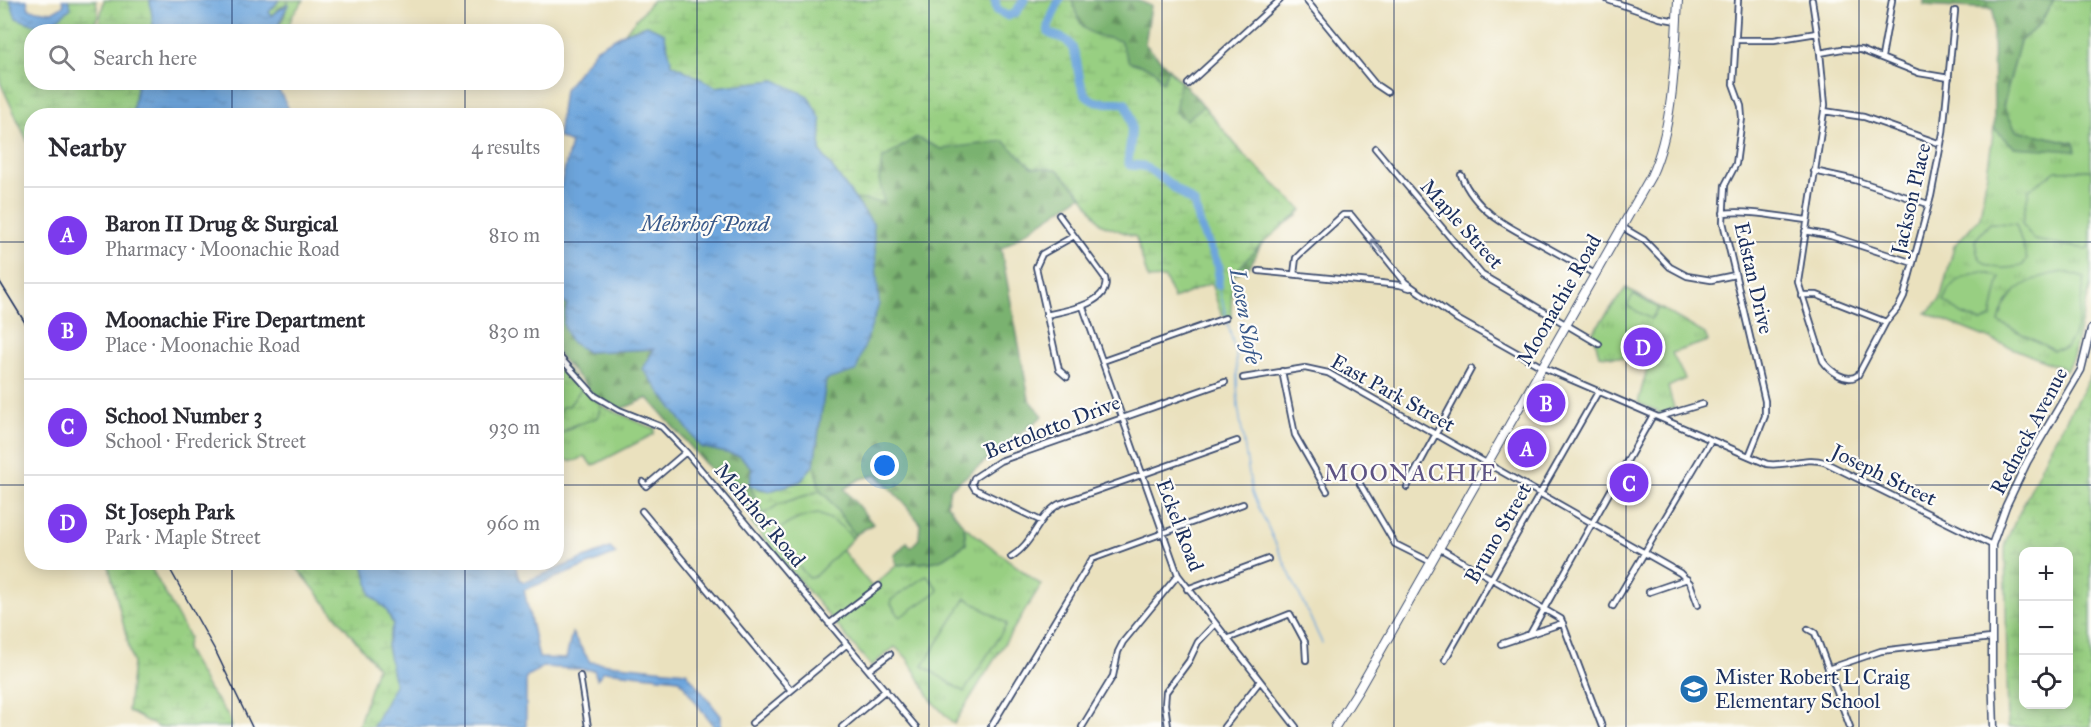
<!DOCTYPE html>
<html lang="en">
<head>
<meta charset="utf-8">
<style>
  body { margin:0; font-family:"IM FELL Great Primer",serif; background:#f7f7f7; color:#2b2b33 }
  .controls { position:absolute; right:18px; bottom:18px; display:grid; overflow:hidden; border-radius:12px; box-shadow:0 3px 15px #0003 }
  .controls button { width:54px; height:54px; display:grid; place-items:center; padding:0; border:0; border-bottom:2px solid #e1e1e2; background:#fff; color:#2b2b33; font:30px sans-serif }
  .you { position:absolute; left:885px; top:466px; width:21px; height:21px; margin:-15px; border:4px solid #fff; border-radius:50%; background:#1a73e8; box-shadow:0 0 0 9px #1a73e833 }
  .badge { display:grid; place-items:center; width:39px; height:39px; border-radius:50%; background:#7c3aed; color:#fff; font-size:20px; font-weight:700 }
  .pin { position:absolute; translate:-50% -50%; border:3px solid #fff; box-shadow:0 2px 6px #0006 }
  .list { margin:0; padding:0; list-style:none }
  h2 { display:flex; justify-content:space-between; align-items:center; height:78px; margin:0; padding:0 24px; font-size:26px }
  h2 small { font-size:20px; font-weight:400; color:#7c7c81 }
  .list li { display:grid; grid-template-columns:39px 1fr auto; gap:18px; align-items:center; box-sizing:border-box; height:96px; padding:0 24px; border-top:2px solid #e1e1e2 }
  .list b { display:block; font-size:22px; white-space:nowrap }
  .list p { margin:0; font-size:20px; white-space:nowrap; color:#7c7c81 }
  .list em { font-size:20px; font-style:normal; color:#7c7c81 }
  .icon { flex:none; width:33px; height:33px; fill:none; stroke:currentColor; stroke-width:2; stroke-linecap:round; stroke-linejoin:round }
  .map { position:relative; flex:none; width:2091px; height:727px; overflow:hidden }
  .search { position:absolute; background:#fff; box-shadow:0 3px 15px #0003; left:24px; top:24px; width:540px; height:66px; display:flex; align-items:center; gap:15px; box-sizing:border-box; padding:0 21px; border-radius:24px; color:#7c7c81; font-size:22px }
  .panel { position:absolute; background:#fff; box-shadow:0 3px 15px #0003; left:24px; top:108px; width:540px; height:462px; border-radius:24px }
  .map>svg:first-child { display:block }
  .grass { fill:url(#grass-tufts); stroke:#5a7f70; stroke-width:1.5 }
  .forest { fill:url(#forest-firs); stroke:#4a7067; stroke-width:1.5 }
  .wetland { fill:url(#wetland-marsh); stroke:#5a7f70; stroke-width:1.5; fill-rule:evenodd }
  .garden { fill:#98cf82; stroke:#5a7f70; stroke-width:1.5 }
  .water { fill:url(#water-ripples); stroke:#446a9d; stroke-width:1.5 }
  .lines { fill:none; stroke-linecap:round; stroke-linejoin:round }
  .stream { stroke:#6da5dc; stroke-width:1.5 }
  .river { stroke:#6da5dc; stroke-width:9 }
  .minor-casing { stroke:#3a4a6c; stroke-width:8 }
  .tertiary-casing { stroke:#3a4a6c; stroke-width:9 }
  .primary-casing { stroke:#3a4a6c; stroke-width:10 }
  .minor { stroke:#fff; stroke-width:4.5 }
  .tertiary { stroke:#fff; stroke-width:6 }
  .primary { stroke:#fff; stroke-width:8 }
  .rail { stroke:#1b2f5e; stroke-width:1.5 }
  .oneway { stroke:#8d97ae }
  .grid { fill:none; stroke:#1b2f5e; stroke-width:1.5; stroke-opacity:0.55 }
  .labels { text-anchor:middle; stroke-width:4.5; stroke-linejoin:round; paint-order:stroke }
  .street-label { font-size:21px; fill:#1b2f5e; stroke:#fdfcf7 }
  .poi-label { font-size:21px; fill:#1b2f5e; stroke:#fdfcf7; text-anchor:start }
  .water-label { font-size:22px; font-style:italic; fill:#38588a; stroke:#fdfcf7 }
  .quarter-label { font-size:24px; letter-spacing:1.5px; fill:#5d5384; stroke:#fdfcf7 }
</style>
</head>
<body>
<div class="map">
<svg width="2091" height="727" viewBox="0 0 2091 727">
  <defs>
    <pattern id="grass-tufts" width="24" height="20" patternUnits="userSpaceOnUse" patternTransform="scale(1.5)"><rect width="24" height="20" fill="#98cf82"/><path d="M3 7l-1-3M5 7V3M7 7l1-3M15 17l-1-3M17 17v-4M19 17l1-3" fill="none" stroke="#82b273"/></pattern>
    <pattern id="forest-firs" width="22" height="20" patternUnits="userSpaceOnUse" patternTransform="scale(1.5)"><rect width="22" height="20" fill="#7ab270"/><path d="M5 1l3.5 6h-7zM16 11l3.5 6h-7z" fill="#63915f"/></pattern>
    <pattern id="wetland-marsh" width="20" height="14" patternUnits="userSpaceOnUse" patternTransform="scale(1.5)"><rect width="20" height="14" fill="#98cf82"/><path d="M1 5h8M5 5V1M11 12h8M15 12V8" fill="none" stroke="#82b273"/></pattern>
    <pattern id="water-ripples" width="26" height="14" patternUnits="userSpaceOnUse" patternTransform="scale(1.5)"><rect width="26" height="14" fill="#6da5dc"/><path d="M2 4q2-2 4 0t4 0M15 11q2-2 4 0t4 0" fill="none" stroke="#5987b6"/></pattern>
  </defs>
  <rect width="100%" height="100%" fill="#fdfcf7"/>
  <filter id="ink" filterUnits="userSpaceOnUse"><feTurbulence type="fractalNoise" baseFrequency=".0167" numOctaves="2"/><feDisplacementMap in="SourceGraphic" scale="12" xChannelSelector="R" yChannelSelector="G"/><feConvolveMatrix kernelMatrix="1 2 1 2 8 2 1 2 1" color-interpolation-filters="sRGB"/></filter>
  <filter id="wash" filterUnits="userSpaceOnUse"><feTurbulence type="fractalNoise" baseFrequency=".008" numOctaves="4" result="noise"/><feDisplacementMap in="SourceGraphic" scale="24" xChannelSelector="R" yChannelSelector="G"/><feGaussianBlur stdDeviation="1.35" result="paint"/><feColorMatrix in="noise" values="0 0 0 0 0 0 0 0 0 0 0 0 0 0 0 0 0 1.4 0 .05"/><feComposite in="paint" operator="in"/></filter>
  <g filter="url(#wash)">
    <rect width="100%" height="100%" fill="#eae1be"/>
    <path class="grass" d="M2054,0H2091V284L2073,357L2066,370L1926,313L1940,300L1954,246L1980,217L1994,128L2014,147L2073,143L2016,130L2003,107L2020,41L2039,25Z
      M1626,288L1705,334L1708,341L1672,353L1685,379L1668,387L1674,408L1657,416L1658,411L1638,403L1649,361L1599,355L1593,332Z
      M564,366L582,388L569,406L557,417V371Z
      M601,405C609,410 615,412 623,415C635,420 643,426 655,428L654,434L592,466L585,456C573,464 567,462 557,454V436C563,433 568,429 574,426C584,420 595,416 601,405Z
      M820,491L828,498L855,535L842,550L872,587L897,565L937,561L966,544L964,526L1041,585L954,724L932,701L907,658L895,647L871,666L751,523L779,504Z"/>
    <path class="forest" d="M1072,0H1138L1151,6L1145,44L1198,99L1243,154L1263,187L1298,216L1266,235L1250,266L1232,276L1163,84L1153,69L1128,62L1120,41C1087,33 1081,35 1072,0Z
      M1924,0H2054L2039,25L2020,41L2003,106L2016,130L2074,143L2076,151L2014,147L1994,128L1993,9L1924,5Z
      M916,137L941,149L1004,140L1032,167L1057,169L1082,195L1001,249L1029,399L1043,416L950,489L947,504L964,526L966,544L946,557L937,561L897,565L894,556L907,542L911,547L919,539L920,523L904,503L877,475L860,479L844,489L873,524L855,535L828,498L820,491L814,464L826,380L873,224L855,199H866L879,180L882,159Z
      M556,301L567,304L587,352L655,349L701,447L740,456L752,468L750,486L764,514L755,521L648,398L619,410L595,396L557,353Z"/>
    <path class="wetland" d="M0,0H10L16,18L41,27L44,31L32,32V82L133,83L137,84L132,115L32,116L31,149L0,82Z
      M68,0H96L98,15L92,31H60L55,21L70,8Z
      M104,0H150L154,31L97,32Z
      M279,0H304L293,14L287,31H275L284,17L288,2L270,16L269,12Z
      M653,0H1072C1081,35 1088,33 1120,41L1129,62L1153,69L1163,83L1168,69L1180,81L1175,112L1186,120L1204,106L1243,154L1302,210L1257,248L1232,276L1231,319L1221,314L1211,283L1174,299L1165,278L1148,279L1136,237L1101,224L1082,195L1057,169L1032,167L1004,141L941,149L916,137L882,159L879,180L884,202L855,199L820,151L821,120L775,80L716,87L672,64L647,25L624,33Z
      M2091,375V727H2008L2005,543L2049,450ZM2024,552H2068V704H2024Z
      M582,388L601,405L597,418L572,426L557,436V417L562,407L569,406Z
      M814,464L820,491L779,504L764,514L750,486L770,491L801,481Z
      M108,563H147L150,566L189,637L186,649L209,690L228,715L232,727H158L128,711L133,663Z
      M293,563H363L371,595L386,609L393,624L387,645L395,685L373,727H358L377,667Z"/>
    <path class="garden" d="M2088,170L2091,171V245L2086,249L2034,240L2022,223L2029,190L2056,171Z
      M1990,223L2016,224L2027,259L2022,266C2008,269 1986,271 1978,255C1976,251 1976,245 1975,240Z
      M1983,272L2000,277L1991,318L1982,322L1962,314L1944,301C1948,282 1965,274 1983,272Z
      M2064,272L2085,278L2077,328L2066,348L2053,350L1999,322C2006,288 2033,276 2064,272Z
      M1633,295H1635L1657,307L1658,309L1651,319L1629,307L1628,304Z
      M818,514C833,519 842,526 853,538L814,577L809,578L772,535C785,524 801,516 818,514Z
      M927,575L938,589L937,592L900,617L891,604V600Z
      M966,598L1007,624L964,692L923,666Z"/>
    <path class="water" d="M10,0H27L29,9L52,12L64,5L62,0H68L71,8L55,21L60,31H44L41,27L16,18Z
      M150,0H279L269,12L271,16L289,3L275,31L154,32Z
      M647,25L664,33L672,64L716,87L775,80L808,96L821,120L820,151L873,224L879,304L856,371L826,380L814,464L801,481L770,491L750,486L752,468L740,456L701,447L643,369L654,349L587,352L570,341L563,324L567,304L557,301V200L571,143L558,137L564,90L597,48L624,33Z
      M133,83H275C280,95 288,102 290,115H132L137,85Z
      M610,548L616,554L524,590L539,658L566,659L572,633L590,662L686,672L721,716V727H714L679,679L604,671L597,679L594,670L543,667L526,677V727H373L395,685L387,645L393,624L386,609L371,595L363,563H515L519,579L524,582Z"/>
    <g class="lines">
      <path class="stream" d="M1218,285L1226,315
        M1227,320L1236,354L1238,406L1252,493L1322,643"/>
      <path class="river" d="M995,0L997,10L1008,16L1016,12L1024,0
        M1059,0L1048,26L1049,33C1055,37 1065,37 1069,43C1082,58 1074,89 1092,100C1100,105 1115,101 1125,103C1136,121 1130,142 1128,162L1130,165L1143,166L1158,175L1194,203L1201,228L1219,267L1218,285"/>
    </g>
  </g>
  <g filter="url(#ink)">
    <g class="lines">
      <g class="minor-casing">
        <path id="minor" d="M1306,0L1375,84L1387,92
          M1608,0L1660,18L1677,21
          M1738,0L1733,84L1741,106L1742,118L1736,164L1725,185L1723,222L1765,401V416L1749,456
          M1812,0L1820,53L1825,105L1798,282L1823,361C1830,371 1847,384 1858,375L1886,322L1898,308L1904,296L1931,196L1943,133L1955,11
          M1736,40H1774L1817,33
          M1820,53L1842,49L1861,50L1919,73L1949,78
          M1882,57L1892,0
          M1188,84L1280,0
          M1824,111L1864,117L1941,144
          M1375,148L1482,275L1599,344
          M1814,171L1855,180L1928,204
          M1461,175C1475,211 1508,227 1541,244C1559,254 1577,264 1595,274
          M1723,213C1751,210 1779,217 1807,220
          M1622,227L1644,240L1670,267L1687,276L1711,280L1735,275
          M1805,231L1831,236L1913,263
          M1259,271L1400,285L1410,288
          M1294,274L1296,258L1301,253L1343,215H1351L1405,282L1457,319L1542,367L1767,464C1786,467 1806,456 1824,462L1992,545
          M1801,295H1817L1886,322
          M1083,307L1178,575L1296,727
          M1046,315C1064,311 1112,304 1105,278L1059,215
          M556,353L595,396L619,410L662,427L686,452L916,727
          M1103,361L1225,318
          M1282,371L1295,435L1327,491
          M1067,377L1059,370L1036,267L1042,254L1074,236
          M1243,378L1305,368L1328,373L1680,573L1690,583L1698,605
          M1659,417L1703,404
          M643,482L646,486L686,452
          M1360,484L1395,544L1431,562
          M1407,487L1471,369
          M642,511L790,689
          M1041,521L975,489L972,484L974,478L1000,461L1225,382
          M1439,548L1561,619L1602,727
          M1011,557C1034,543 1037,517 1059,504L1237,441
          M1187,589L1268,559
          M1649,592L1687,579
          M1613,606L1711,440
          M829,624L879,586
          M1808,629L1815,633L1850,727
          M1530,634L1653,415
          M1227,639L1290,614L1305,642L1306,660
          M1501,644L1563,623
          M1445,660L1598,392
          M1828,669L1881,651L1991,638
          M869,670L890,654
          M580,676L588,727
          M752,723L846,645
          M842,727L886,690
          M991,727L1092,559L1243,504
          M1082,727L1113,676L1118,652L1123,642L1178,575
          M1168,727L1165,704L1166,692L1189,661L1198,642L1215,624
          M1224,727L1260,681"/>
      </g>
      <g class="tertiary-casing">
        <path id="tertiary" d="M1994,727L1992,673V545L2006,506L2027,462L2081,370L2091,329"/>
      </g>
      <g class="primary-casing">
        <path id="primary" d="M1335,727L1359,689L1651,176C1674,127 1675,54 1678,0"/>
      </g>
      <use href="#minor" class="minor"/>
      <use href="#tertiary" class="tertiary"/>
      <use href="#primary" class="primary"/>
      <path class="rail" d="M0,282L32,334
        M166,562L216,652L252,727"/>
    </g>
    <defs><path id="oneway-shaft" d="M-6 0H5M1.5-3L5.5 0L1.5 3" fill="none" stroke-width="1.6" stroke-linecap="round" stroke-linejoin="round" transform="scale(1.5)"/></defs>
    <use class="oneway" href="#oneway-shaft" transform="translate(1377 246) rotate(-130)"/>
  </g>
  <path class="grid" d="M232,0V32M465,0V32M697,0V727M929,0V727M1162,0V727M1394,0V727M1626,0V727M1859,0V727M232,82V116M465,82V116M0,242H32M556,242H2091M0,485H32M556,485H2091M232,562V727M465,562V727"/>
  <defs>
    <g id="school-disc" transform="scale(1.5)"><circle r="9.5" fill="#1f6fb2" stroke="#fdfcf7"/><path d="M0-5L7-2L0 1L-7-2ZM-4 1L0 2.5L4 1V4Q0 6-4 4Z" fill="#fff"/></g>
  </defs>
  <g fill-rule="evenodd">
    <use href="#school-disc" x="1694" y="689"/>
  </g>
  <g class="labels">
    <g class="street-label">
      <text transform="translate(1911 199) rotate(-77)" y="7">Jackson Place</text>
      <text transform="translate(1462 224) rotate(48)" y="7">Maple Street</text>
      <text transform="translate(1754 278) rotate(77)" y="7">Edstan Drive</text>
      <text transform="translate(1559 300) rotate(-60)" y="7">Moonachie Road</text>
      <text transform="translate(1393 393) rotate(29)" y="7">East Park Street</text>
      <text transform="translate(1052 427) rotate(-21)" y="7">Bertolotto Drive</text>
      <text transform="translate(2029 431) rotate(-62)" y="7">Redneck Avenue</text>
      <text transform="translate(1884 475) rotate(26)" y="7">Joseph Street</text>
      <text transform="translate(760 515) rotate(50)" y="7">Mehrhof Road</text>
      <text transform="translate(1180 525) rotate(69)" y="7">Eckel Road</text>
      <text transform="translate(1498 533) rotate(-60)" y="7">Bruno Street</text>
    </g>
    <g class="poi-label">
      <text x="1715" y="684">Mister Robert L Craig<tspan x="1715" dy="24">Elementary School</tspan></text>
    </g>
    <g class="water-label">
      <text x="705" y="231">Mehrhof Pond</text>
      <text transform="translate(1246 316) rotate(80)" y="8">Losen Slofe</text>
    </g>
    <g class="quarter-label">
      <text x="1411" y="481">MOONACHIE</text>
    </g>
  </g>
</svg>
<div class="controls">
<button>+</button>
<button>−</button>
<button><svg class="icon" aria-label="locate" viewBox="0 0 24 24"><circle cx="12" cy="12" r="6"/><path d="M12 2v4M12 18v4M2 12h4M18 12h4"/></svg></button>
</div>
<div class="you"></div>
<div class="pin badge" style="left:1527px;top:448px">A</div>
<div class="pin badge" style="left:1546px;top:403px">B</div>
<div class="pin badge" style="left:1629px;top:483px">C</div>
<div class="pin badge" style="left:1643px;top:347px">D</div>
<div class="search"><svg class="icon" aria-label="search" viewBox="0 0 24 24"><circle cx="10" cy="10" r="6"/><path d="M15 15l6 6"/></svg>Search here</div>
<section class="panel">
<h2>Nearby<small>4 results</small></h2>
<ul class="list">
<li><span class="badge">A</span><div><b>Baron II Drug &amp; Surgical</b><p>Pharmacy · Moonachie Road</p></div><em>810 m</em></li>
<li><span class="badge">B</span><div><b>Moonachie Fire Department</b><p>Place · Moonachie Road</p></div><em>830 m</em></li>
<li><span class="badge">C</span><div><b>School Number 3</b><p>School · Frederick Street</p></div><em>930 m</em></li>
<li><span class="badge">D</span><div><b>St Joseph Park</b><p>Park · Maple Street</p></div><em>960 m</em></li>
</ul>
</section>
</div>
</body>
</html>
